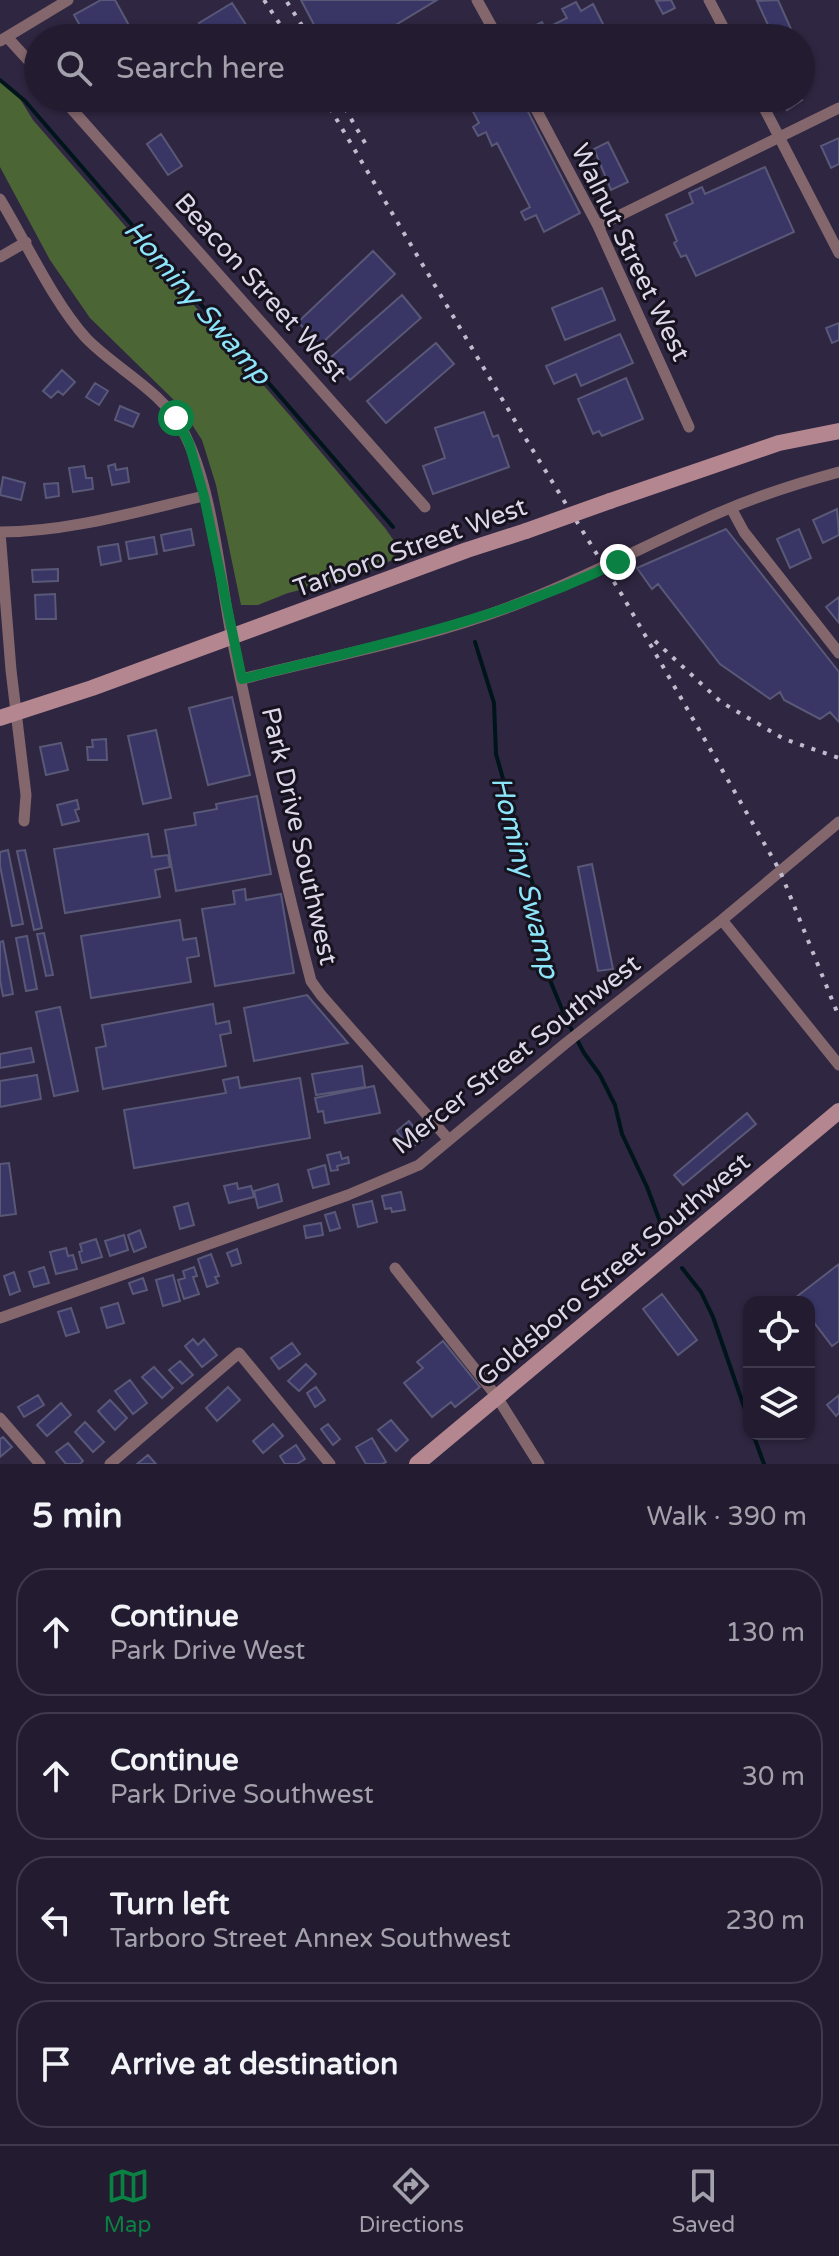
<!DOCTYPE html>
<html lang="en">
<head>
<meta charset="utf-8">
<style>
  body { margin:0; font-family:"Varela Round",sans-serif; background:#2f293d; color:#f1f3f6 }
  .controls { position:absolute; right:24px; bottom:24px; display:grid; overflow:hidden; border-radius:16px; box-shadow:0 2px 6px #0004 }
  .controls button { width:72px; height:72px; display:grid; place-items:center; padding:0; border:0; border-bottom:2px solid #403a4d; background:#231c31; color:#f1f3f6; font:40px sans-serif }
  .stop { position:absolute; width:24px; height:24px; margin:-18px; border:6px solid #0b8043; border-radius:50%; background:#fff }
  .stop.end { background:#0b8043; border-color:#fff; box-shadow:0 2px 8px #0008 }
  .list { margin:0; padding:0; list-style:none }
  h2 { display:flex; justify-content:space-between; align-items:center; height:104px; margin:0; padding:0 32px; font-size:34px }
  h2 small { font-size:26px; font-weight:400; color:#a3a1ab }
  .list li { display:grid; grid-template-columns:52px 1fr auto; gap:24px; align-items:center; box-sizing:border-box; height:128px; margin:0 16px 16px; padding:0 16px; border:2px solid #403a4d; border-radius:32px }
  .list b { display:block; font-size:30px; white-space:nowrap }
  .list p { margin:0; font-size:26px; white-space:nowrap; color:#a3a1ab }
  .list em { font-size:26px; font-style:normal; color:#a3a1ab }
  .icon { flex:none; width:44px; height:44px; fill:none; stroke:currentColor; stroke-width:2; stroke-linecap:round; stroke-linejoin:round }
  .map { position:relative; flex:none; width:839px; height:1464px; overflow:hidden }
  .search { position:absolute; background:#231c31; box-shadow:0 2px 6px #0004; left:24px; right:24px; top:24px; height:88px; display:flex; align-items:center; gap:20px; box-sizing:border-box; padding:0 28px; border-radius:44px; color:#a3a1ab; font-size:30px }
  .sheet { height:680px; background:#231c31 }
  nav { display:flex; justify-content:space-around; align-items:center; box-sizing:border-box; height:112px; border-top:2px solid #403a4d; background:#231c31; font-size:22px; color:#a3a1ab }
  nav a { display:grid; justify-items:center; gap:4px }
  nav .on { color:#0b8043 }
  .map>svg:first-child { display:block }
  .forest { fill:#4b6634 }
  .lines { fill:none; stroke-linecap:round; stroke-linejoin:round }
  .stream { stroke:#00151b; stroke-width:4 }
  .building { fill:#393666; stroke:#595877; stroke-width:2 }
  .street { stroke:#83676c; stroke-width:11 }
  .secondary { stroke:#b48790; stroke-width:16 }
  .rail { stroke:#c1bbce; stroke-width:4; stroke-dasharray:4 8; stroke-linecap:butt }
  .secondary-bridge { stroke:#b48790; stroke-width:16 }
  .route { stroke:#0b8043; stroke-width:10 }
  .labels { text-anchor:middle; stroke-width:6; stroke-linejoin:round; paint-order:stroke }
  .street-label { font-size:26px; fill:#dcd7e9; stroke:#16121e }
  .water-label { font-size:28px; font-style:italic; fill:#8de5f9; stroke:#16121e }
</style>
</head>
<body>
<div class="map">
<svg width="839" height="1464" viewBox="0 0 839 1464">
  <rect width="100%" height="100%" fill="#2f2641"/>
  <path class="forest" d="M0,82L17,94L33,120L292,418L385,528L404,555L356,576L288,593L258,605H241L216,485L202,440L180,406L90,318L50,260L0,167Z"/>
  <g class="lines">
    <path class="stream" d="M0,80L25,101L393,527
      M475,642L494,703L496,754L536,896L545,968L566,1019L584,1053L600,1075L615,1105L622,1134L647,1187L665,1235
      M682,1268L701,1292L713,1317L749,1421
      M753,1434L764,1464"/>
  </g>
  <path class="building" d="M101,0H115L136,38H110L107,33L98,38H87L74,15Z
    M301,0H437L374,38H321Z
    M671,0L675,8L663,14L656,1Z
    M778,0L795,38H774L757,1Z
    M576,2L581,11L593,4L610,38H531L528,29L542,22L545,29L567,18L562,9Z
    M232,3L250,31L238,38H209L199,23Z
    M157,29L162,38H142Z
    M103,98H123L108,107Z
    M481,98H521L580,213L544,232L536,215L525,220L521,212L530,207L497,143L492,146L486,132L478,136L473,127L479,123L469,104Z
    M701,98H724L704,107Z
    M779,98H800L802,100L787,110Z
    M161,134L182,166L168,175L147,144Z
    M839,138V164L831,168L821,146Z
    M608,142L628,182L611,190L594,149Z
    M765,167L794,232L696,276L686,255L681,257L674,243L677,241L666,215L693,203L689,193L702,187L705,194Z
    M373,251L395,274L320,345L298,322Z
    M602,288L615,320L565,340L552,308Z
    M402,295L421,318L350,380L330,358Z
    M839,323V340L832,343L826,328Z
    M620,334L633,363L581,386L576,374L554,384L546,366Z
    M436,343L454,364L386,423L367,401Z
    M62,370L75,382L63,395L58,391L51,398L43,391Z
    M626,378L643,419L602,436L599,431L593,434L578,399Z
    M95,383L108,391L99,405L86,397Z
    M120,406L139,414L133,427L115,420Z
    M484,412L493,437L498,435L509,467L433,494L423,466L445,458L435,428Z
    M115,464L116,470L127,468L129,482L112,485L108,466Z
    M84,466L86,478H92L93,489L73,492L69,468Z
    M3,477L25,483L21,500L0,495Z
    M58,483L59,496L46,498L44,484Z
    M837,509L839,535L823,543L813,520Z
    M191,529L194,545L164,551L161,535Z
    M726,529L839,672V722L830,712L820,719L784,700L780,692L770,699L720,664L658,584L652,589L637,568Z
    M799,529L811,558L790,568L777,539Z
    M154,537L157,554L129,559L126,542Z
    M118,544L121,561L101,565L98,547Z
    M58,569V581L33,582L32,570Z
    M55,594L56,619H36L35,595Z
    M839,597V623L826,607Z
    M232,697L250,775L208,785L189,708Z
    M156,730L171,798L143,804L128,736Z
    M106,739L107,760H88L87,747H93L92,740Z
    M61,743L68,770L46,775L40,747Z
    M257,796L271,874L176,891L165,830L196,825L194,813L217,809L216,804Z
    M77,800L79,809L75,810L79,821L62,825L57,805Z
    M148,834L152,857L168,855L170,867L155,870L160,897L65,913L54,849Z
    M8,850L23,924L12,926L0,866V852Z
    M25,850L42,928L34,930L17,851Z
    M592,864L613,969L598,971L578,867Z
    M245,889L246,900L281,894L294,973L215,986L202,909L235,904L233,891Z
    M180,920L183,940L196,938L199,956L187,958L191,982L91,998L81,936Z
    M44,933L53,975L46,976L37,934Z
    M27,936L37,989L26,991L16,938Z
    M3,941L13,994L3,996L0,980V942Z
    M307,995L348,1043L254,1061L244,1008Z
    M213,1004L216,1024L229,1021L231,1033L220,1035L226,1066L103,1089L96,1048L106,1046L102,1025Z
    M60,1007L78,1091L54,1096L36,1012Z
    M31,1048L34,1062L0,1068V1054Z
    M362,1066L365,1087L316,1095L312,1074Z
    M37,1075L41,1099L0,1107V1081Z
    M238,1077L240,1088L300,1078L310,1138L134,1168L124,1110L226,1093L223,1080Z
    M374,1086L380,1113L325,1123L323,1111L318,1112L315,1098Z
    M747,1113L756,1124L683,1185L674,1175Z
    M409,1121L423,1139L410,1149L397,1131Z
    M340,1152L342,1159L348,1157L349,1163L337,1166L338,1170L331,1171L327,1155Z
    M9,1163L16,1214L0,1216V1164Z
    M325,1165L329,1184L313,1188L308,1170Z
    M237,1183L238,1189L251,1186L254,1197L229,1203L224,1186Z
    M278,1184L282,1201L258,1208L254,1191Z
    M401,1192L405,1210L392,1212L391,1208L385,1209L382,1196Z
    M372,1201L377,1222L358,1227L353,1205Z
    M188,1203L194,1225L180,1229L174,1207Z
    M335,1212L340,1228L330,1231L325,1215Z
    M321,1223L323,1235L306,1238L304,1226Z
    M140,1230L146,1247L134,1252L128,1235Z
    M124,1235L128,1250L110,1256L105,1241Z
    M96,1239L102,1257L82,1263L79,1252L82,1251L80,1244Z
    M66,1248L68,1256L73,1255L77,1269L56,1274L50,1252Z
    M237,1249L241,1263L232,1266L227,1253Z
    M211,1254L219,1276L215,1277L218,1283L207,1287L198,1259Z
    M839,1264V1341L832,1346L809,1316V1302H798L795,1298Z
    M44,1267L49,1283L34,1287L29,1272Z
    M194,1267L197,1276L193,1277L199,1294L184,1299L178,1280L185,1278L183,1271Z
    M14,1272L20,1291L10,1295L4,1276Z
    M173,1275L180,1301L163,1306L156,1280Z
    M143,1278L147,1290L133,1294L129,1283Z
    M662,1294L697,1340L678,1355L643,1309Z
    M118,1303L124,1323L107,1328L101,1308Z
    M71,1308L79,1332L66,1336L58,1312Z
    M193,1339L198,1345L204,1339L217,1355L202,1367L185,1346Z
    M443,1341L480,1387L455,1407L451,1402L432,1417L404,1383L423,1368L417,1362Z
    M292,1343L300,1354L279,1369L271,1358Z
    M180,1361L193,1375L182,1384L169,1370Z
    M306,1364L316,1374L299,1391L288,1381Z
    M154,1367L173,1388L162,1398L142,1377Z
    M130,1380L147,1403L133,1414L115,1391Z
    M228,1387L240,1400L217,1421L206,1408Z
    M316,1387L325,1400L315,1407L307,1393Z
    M38,1395L44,1405L24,1417L18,1407Z
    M839,1395V1413L836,1416L827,1405Z
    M110,1400L127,1418L115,1430L98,1411Z
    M61,1403L71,1415L47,1436L37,1425Z
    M391,1420L408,1440L396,1451L378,1430Z
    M85,1422L104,1442L93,1452L75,1432Z
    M273,1424L283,1436L263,1453L253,1441Z
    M328,1424L340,1439L333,1445L321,1429Z
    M3,1437L12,1447L0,1457V1439Z
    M372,1438L386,1462L382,1464H366L356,1447Z
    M68,1443L83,1461L80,1464H66L56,1452Z
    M296,1445L305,1459L297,1464H285L280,1456Z
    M148,1455L156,1464H137Z"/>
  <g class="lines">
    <path class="street" d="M477,0L498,38
      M709,0L729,38
      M7,37L38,71
      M0,41L68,0
      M62,98L425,507
      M530,98L598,226L689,427
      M759,98L839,253
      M0,199C26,242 54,303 86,338C117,370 160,389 182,429C212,484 219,571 231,634C255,750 281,866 311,981L321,995L449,1140
      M598,226L839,108
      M0,257L26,242
      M731,508L744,532L839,653
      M242,679C332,656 425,639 512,606C579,581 642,547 707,518C749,499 794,484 839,472
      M24,821L26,795L11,670L0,532C69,532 138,511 204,496
      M722,920L839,1065
      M395,1268L497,1397L539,1464
      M0,1318L348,1195L419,1165L566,1043L722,920L839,822
      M0,1418L40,1464
      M110,1464L239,1353L330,1464"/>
    <path class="secondary" d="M610,501L779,443L839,431
      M0,718L92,688L467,550L526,531
      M417,1464L839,1111"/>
    <path class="rail" d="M264,0L289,38
      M287,2L310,38
      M324,98L521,431L622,595L780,871L839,1017
      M339,98L368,148
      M655,641L721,702L784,739L839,758"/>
    <path class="secondary-bridge" d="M526,531L610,501"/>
  </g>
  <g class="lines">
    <path class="route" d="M176,418L189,443L204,496L242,679C370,647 499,621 618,562"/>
  </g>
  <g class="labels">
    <g class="street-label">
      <text transform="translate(631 252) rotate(64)" y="9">Walnut Street West</text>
      <text transform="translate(261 287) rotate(48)" y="9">Beacon Street West</text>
      <text transform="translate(410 547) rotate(-20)" y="9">Tarboro Street West</text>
      <text transform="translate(300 836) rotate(77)" y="9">Park Drive Southwest</text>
      <text transform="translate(516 1054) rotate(-38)" y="9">Mercer Street Southwest</text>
      <text transform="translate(613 1269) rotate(-40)" y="9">Goldsboro Street Southwest</text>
    </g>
    <g class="water-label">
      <text transform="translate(198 302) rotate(49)" y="10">Hominy Swamp</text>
      <text transform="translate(526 877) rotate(76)" y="10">Hominy Swamp</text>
    </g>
  </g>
</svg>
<div class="controls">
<button><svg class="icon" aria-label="locate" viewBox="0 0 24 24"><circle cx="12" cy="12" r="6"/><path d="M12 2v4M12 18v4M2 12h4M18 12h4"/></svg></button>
<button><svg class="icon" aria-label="layers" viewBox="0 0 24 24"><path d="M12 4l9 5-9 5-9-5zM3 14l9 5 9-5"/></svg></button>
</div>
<div class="stop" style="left:176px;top:418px"></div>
<div class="stop end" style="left:618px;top:562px"></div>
<div class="search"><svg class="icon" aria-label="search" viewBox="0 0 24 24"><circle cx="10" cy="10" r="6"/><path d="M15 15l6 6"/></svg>Search here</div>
</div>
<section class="sheet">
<h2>5 min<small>Walk · 390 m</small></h2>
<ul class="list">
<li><svg class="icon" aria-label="ahead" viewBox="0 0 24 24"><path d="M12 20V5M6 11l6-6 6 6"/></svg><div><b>Continue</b><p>Park Drive West</p></div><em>130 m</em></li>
<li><svg class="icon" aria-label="ahead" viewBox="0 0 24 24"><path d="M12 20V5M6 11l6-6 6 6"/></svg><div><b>Continue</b><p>Park Drive Southwest</p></div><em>30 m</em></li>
<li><svg class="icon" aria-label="left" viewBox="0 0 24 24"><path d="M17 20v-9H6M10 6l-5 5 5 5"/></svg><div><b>Turn left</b><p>Tarboro Street Annex Southwest</p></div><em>230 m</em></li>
<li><svg class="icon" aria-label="arrive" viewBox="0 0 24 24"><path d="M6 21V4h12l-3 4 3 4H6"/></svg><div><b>Arrive at destination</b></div></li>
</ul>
</section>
<nav>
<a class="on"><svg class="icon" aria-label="map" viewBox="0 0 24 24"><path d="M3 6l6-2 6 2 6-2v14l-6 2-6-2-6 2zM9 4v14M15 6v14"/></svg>Map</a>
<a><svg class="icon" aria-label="directions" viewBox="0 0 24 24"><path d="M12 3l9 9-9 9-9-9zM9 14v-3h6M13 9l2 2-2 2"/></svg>Directions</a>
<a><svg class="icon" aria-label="saved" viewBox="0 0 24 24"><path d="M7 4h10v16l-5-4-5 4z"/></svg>Saved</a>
</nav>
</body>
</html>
